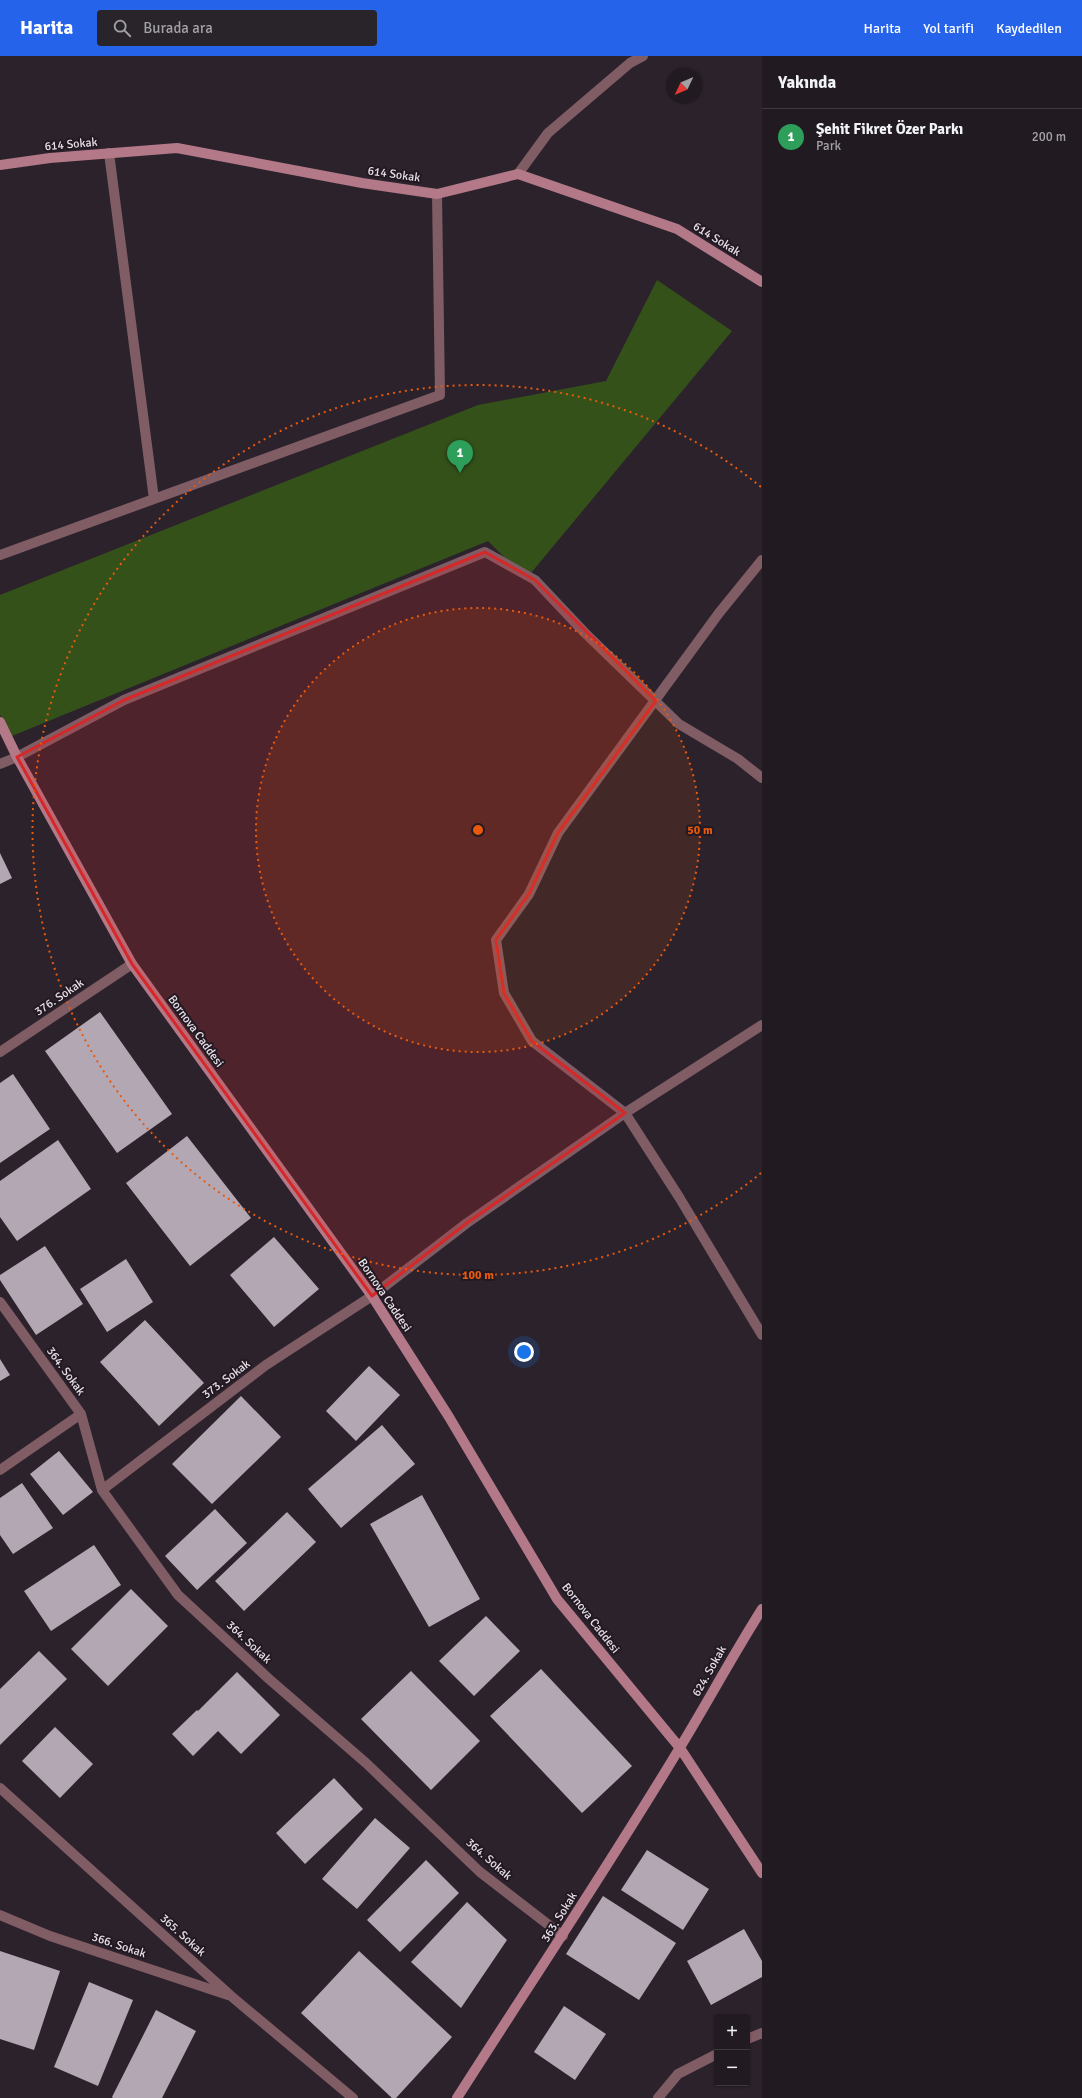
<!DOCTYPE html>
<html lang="tr">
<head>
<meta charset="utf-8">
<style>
  body { margin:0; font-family:Signika,sans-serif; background:#29232a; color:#f1f3f6 }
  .controls { position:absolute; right:12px; bottom:12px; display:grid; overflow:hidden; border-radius:4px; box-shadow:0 1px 3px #0004 }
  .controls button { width:36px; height:36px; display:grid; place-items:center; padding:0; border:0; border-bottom:1px solid #3e383f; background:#211a21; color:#f1f3f6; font:20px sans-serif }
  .compass { position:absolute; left:666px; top:12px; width:36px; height:36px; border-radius:50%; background:#211a21; box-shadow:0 1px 3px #0004; rotate:226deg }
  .you { position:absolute; left:524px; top:1296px; width:14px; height:14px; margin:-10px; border:3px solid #fff; border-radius:50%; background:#1a73e8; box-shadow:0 0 0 6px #1a73e833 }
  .badge { display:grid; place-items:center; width:26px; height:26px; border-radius:50%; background:#2563eb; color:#fff; font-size:13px; font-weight:700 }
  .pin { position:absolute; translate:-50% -33px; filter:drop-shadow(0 1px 2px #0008) }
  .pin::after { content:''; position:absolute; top:21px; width:14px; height:12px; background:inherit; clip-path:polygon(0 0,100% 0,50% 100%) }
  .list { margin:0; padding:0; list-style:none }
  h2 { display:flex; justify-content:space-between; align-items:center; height:52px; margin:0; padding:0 16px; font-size:17px }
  h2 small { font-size:13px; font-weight:400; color:#a2a1a5 }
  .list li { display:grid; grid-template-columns:26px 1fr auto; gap:12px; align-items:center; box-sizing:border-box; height:56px; padding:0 16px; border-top:1px solid #3e383f }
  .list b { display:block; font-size:15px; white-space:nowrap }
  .list p { margin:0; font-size:13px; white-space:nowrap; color:#a2a1a5 }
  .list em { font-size:13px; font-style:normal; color:#a2a1a5 }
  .icon { flex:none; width:22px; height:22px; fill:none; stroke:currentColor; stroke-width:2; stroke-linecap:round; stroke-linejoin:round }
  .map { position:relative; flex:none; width:762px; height:2042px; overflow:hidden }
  header { display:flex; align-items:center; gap:24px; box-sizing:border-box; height:56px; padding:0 20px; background:#2563eb; color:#fff }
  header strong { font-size:19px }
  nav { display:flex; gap:22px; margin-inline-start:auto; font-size:14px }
  .search { width:280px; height:36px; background:#29232a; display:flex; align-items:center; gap:10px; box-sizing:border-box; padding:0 14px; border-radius:4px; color:#a2a1a5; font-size:15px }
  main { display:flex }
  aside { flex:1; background:#211a21 }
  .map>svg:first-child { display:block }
  .green { fill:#35511a }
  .building { fill:#b3a7b3 }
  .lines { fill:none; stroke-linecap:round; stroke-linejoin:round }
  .street { stroke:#805c65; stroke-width:10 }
  .secondary { stroke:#b37988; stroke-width:10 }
  .marked { fill:#d62828; fill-opacity:0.2; stroke:#d62828; stroke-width:3; stroke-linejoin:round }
  .ring { fill:none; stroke:#e8590c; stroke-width:2; stroke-dasharray:2 4 }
  .labels { text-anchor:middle; stroke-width:4; stroke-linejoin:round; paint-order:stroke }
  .street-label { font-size:12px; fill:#e7e0e7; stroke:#221922 }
  .centre { fill:#e8590c; stroke:#221922; stroke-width:2 }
  .ring-label { font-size:12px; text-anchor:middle; font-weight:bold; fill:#e8590c; stroke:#221922; stroke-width:4; stroke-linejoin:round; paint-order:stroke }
</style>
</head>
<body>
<header>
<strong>Harita</strong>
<div class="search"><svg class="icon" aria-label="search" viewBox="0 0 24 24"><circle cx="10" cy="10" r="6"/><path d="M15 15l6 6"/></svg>Burada ara</div>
<nav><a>Harita</a><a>Yol tarifi</a><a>Kaydedilen</a></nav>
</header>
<main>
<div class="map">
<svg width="762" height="2042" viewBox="0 0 762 2042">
  <rect width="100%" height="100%" fill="#2c222c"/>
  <path class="green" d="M657,224L732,275L526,523L488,485L12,680L0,659V539L478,349L606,325Z"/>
  <path class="building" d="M0,797L12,822L0,828Z
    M100,956L172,1058L117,1097L45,995Z
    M13,1018L50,1073L0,1107V1027Z
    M187,1080L251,1162L190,1210L126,1127Z
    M58,1084L91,1133L17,1185L0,1161V1125Z
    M274,1181L319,1233L274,1271L230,1219Z
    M45,1190L83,1248L36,1279L0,1224V1219Z
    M126,1203L153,1246L107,1276L80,1233Z
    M145,1264L204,1327L159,1370L100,1306Z
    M0,1303L10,1319L0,1325Z
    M369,1310L400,1339L356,1385L326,1355Z
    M241,1340L281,1381L212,1448L172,1408Z
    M382,1369L415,1408L341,1472L308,1433Z
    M59,1395L93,1436L63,1459L30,1418Z
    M22,1427L53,1472L13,1498L0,1479V1442Z
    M422,1439L480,1543L429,1571L370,1468Z
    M215,1453L247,1487L197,1534L165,1500Z
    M287,1456L316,1486L244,1555L215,1525Z
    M94,1489L121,1529L51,1575L24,1535Z
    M131,1533L168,1570L108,1630L71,1593Z
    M486,1560L520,1595L474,1640L439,1605Z
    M39,1595L67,1623L0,1689V1633Z
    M541,1613L632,1710L582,1757L490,1660Z
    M411,1615L480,1685L431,1734L361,1663Z
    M237,1616L280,1659L241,1698L218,1675L193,1700L172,1678L197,1654L198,1655Z
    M55,1671L93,1708L60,1742L22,1705Z
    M334,1722L363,1753L305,1808L276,1777Z
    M375,1762L410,1792L357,1853L322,1823Z
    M647,1794L709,1833L683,1874L621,1834Z
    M426,1804L459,1837L400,1896L367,1864Z
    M603,1840L676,1887L639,1944L566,1898Z
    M467,1846L507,1884L461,1952L411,1906Z
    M744,1873L762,1905V1921L711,1949L687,1905Z
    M0,1895L60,1915L34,1994L0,1983Z
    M359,1895L452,1981L396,2042H392L301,1957Z
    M89,1926L133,1944L98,2030L54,2011Z
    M564,1950L606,1978L575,2024L534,1996Z
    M156,1954L196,1975L162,2042H113L112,2041Z"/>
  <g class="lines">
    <path class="street" d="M109,97L154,443
      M518,118L548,77L630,7L643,0
      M0,499L440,339L437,138
      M762,504L719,557L558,777L529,838L496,884L504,937L532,985L625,1057L679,1141L762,1279
      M0,708L17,701L124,644L485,496L535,524L585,577L679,668L738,703L762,722
      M0,996L132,908
      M0,1246L81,1358L102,1434L178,1539L269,1623L366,1707L480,1816L563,1880
      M0,1414L81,1358
      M102,1434L266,1309L372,1240L467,1167L625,1057L762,969
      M0,1732L231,1940L353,2042
      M0,1859L50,1880L228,1939
      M747,1983L762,1977
      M658,2042L678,2018L717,1998"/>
    <path class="secondary" d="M0,109L50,102L177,92L362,127L437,138L518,118L677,173L762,226
      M0,666L17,701L132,908L372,1240L449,1361L557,1543L680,1692L762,1817
      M457,2042C531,1926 608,1811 679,1693C707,1647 733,1599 762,1553"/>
  </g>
  <path class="marked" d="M485,496L535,524L656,645L558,777L529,838L496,884L504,937L532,985L625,1057L467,1167L372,1240L132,908L17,701L124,644Z"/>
  <circle cx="478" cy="774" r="222" fill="#e8590c" fill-opacity=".12"/>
  <g class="ring">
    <circle cx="478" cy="774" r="222"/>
    <path d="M761 1117A445 445 0 1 1 761 431"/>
  </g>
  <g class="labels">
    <g class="street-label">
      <text transform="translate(71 88) rotate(-5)" y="4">614 Sokak</text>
      <text transform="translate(394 118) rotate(8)" y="4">614 Sokak</text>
      <text transform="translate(717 183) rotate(32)" y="4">614 Sokak</text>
      <text transform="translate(59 941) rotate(-34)" y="4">376. Sokak</text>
      <text transform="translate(196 975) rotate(54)" y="4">Bornova Caddesi</text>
      <text transform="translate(385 1239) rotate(56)" y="4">Bornova Caddesi</text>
      <text transform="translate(66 1315) rotate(54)" y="4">364. Sokak</text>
      <text transform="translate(226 1323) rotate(-37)" y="4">373. Sokak</text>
      <text transform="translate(591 1562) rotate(52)" y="4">Bornova Caddesi</text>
      <text transform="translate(249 1586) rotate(43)" y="4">364. Sokak</text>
      <text transform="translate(709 1615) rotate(-60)" y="4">624. Sokak</text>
      <text transform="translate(489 1803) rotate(41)" y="4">364. Sokak</text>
      <text transform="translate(559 1861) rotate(-58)" y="4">363. Sokak</text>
      <text transform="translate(183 1879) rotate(42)" y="4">365. Sokak</text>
      <text transform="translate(119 1889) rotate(18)" y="4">366. Sokak</text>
    </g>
  </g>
  <circle cx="478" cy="774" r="6" class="centre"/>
  <g class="ring-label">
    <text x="700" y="778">50 m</text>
    <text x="478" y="1223">100 m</text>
  </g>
</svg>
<div class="controls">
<button>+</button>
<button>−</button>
</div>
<svg class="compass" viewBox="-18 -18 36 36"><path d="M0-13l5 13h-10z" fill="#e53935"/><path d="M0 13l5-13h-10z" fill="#a2a1a5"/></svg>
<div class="you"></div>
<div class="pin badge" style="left:460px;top:417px;background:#2e9e5b">1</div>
</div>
<aside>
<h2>Yakında<small></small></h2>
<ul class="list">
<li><span class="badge" style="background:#2e9e5b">1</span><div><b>Şehit Fikret Özer Parkı</b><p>Park</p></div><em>200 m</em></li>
</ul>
</aside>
</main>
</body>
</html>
